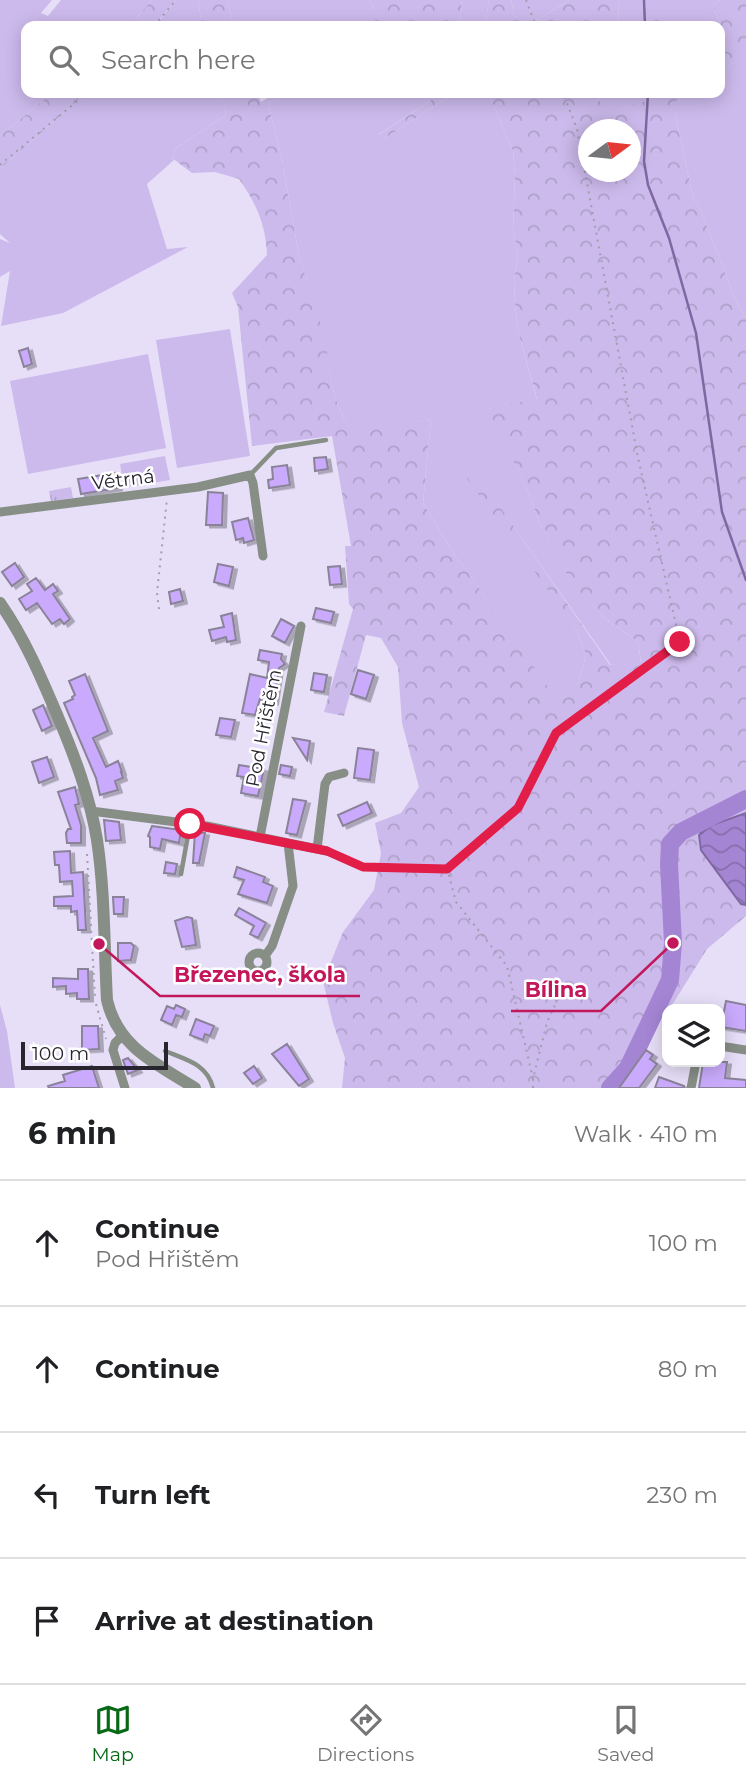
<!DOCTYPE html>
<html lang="en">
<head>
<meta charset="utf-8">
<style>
  body { margin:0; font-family:Montserrat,sans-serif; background:#f2f2f2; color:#202124 }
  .controls { position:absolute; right:21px; bottom:21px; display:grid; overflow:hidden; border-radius:14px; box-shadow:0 4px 18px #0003 }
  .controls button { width:63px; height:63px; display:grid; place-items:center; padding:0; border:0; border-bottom:2px solid #e0e0e0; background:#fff; color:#202124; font:35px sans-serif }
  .compass { position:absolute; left:578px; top:119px; width:63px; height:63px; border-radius:50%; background:#fff; box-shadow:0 4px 18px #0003; rotate:75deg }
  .scale { position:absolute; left:21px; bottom:18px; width:147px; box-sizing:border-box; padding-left:7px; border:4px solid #28252e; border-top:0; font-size:19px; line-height:24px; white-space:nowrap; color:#28252e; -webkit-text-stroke:5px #fff; paint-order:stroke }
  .stop { position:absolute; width:21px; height:21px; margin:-16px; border:5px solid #e11d48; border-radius:50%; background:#fff }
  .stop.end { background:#e11d48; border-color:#fff; box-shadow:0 2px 7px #0008 }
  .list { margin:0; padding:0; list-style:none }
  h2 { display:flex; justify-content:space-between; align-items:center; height:91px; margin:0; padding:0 28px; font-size:30px }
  h2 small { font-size:23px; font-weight:400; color:#757577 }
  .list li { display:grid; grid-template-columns:46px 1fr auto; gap:21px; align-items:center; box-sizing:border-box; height:126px; padding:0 28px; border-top:2px solid #e0e0e0 }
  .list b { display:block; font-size:26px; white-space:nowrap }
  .list p { margin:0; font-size:23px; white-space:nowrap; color:#757577 }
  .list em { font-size:23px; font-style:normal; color:#757577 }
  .icon { flex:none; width:38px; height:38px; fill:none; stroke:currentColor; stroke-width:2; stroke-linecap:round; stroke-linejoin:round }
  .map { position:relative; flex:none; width:746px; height:1088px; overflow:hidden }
  .search { position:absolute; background:#fff; box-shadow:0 4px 18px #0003; left:21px; right:21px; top:21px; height:77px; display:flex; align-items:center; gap:18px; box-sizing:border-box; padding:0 24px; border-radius:14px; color:#757577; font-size:26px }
  .sheet { height:595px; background:#fff }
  nav { display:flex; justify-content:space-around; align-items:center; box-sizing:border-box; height:98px; border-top:2px solid #e0e0e0; background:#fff; font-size:19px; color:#757577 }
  nav a { display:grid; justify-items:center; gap:4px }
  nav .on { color:#076915 }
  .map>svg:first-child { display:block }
  .grass { fill:#ccbaec }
  .forest { fill:url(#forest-crowns); fill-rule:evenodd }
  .park { fill:url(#park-tufts) }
  .water { fill:url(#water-waves); stroke:#7f68a2; stroke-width:2 }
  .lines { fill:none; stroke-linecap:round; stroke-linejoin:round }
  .stream { stroke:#7f68a2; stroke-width:2.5 }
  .river { stroke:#a485d4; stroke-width:18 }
  .building { fill:#c9aafc; stroke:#898298; stroke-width:2; filter:url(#shadow) }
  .path { stroke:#a39db0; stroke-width:2; stroke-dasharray:2 5; stroke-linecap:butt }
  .service { stroke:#868e86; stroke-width:4.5 }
  .minor { stroke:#868e86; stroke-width:9 }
  .tertiary { stroke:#868e86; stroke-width:12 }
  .route { stroke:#e11d48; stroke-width:9 }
  .labels { text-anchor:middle; stroke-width:5; stroke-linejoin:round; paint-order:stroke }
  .street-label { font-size:19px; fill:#28252e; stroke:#fff }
  .leader { fill:none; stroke:#c2185b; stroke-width:2.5 }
  .callout-dot { fill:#c2185b; stroke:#fff; stroke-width:2.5 }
  .callout-label { font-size:21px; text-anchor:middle; font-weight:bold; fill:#c2185b; stroke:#fff; stroke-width:5; stroke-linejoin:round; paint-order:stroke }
</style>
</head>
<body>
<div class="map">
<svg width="746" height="1088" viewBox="0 0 746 1088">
  <defs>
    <pattern id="forest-crowns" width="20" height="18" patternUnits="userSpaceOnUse" patternTransform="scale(1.75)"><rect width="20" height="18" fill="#ccbaec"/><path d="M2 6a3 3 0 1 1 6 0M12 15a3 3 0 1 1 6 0" fill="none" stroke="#afa0cb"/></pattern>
    <pattern id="park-tufts" width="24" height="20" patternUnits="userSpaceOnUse" patternTransform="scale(1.75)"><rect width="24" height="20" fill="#ccbaec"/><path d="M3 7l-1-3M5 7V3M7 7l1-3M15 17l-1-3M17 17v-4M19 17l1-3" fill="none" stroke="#afa0cb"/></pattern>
    <pattern id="water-waves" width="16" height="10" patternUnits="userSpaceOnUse" patternTransform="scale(1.75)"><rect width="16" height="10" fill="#a485d4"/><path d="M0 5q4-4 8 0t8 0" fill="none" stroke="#866dac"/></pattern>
    <filter id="shadow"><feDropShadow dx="4" dy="2.5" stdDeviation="0" flood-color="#0004"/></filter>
  </defs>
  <rect width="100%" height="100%" fill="#e7dff8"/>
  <path class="grass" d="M0,0H52L41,13L48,16L61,0H152L129,26H26V93H52L0,136Z
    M176,0H198L202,26H155Z
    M227,0H369L375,10V20L370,26H234Z
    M462,0H489L485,26H460Z
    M511,0H569L539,19L523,23L514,15Z
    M619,0H646L643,26H618Z
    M660,0H720L713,6L723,32L724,50L720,52V26H660Z
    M733,62H746V318L736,301L701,211L693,197L675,113V102L686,93H720V71Z
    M86,93H223L226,115L176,148L172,158L174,160L147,184L167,249L188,247L63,313L1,326L10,271L0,277V239L10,243L0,234V169Z
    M286,93H442L378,135L382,140L455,93H483L491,99L513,151L515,175L513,228L518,256L514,280L515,303L518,331L537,400L488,409L527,489L539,521L571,581L602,616L638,642L641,663L611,665L471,466L576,629L586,655L579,681L560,705L462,564L458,561L423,503L431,419L353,433C337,414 326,369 326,344L299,256L281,154L268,104Z
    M600,93H647L648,101L607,112C601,107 598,100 600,93Z
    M230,329L250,456L177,468L156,340Z
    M148,354L166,448L28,474L10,381Z
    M165,456L170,480L124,488L120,464Z
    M0,1005L7,1031L15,1088H0Z"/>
  <path class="forest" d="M152,0H176L154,26H129Z
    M198,0H227L234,26H202Z
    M369,0H462L460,26H370L375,20V10Z
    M489,0H511L514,15L523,23L539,19L569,0H619L618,26H485Z
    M646,0H660V26H643Z
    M720,0H746V62H733L720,71V52L724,49L723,32L713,6Z
    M52,93H86L0,169V136Z
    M223,93H257L261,102L276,93H286L268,104L281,154L299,256L327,344C326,369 337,415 353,432L431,419L423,503L458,561L462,564L560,704L579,681L586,655L576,629L463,473L471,465L610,665L641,662L638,642L602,616L571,582L539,521L527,489L487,409L537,399L518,331L515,303L514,280L518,256L513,228L515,175L513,151L491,99L483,93H600C598,100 601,107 607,111L647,101V93H686L675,102V113L693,197L701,211L736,301L746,318V813L712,825L699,841L701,850L741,904L746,905V916L707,949L674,1002L603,1088H342L345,1058L333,1023L323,981L343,932L374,890L381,853L375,823L401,813L419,787L402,723L398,667L381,638L366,635L344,716L324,712L353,609L349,604L345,546H351L332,436L252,446L238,307L232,293L267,255C266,225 256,203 239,179L215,172L192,173L172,158L176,148L226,115ZM588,130H630V172H588Z
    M442,93H455L382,140L377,136Z"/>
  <path class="park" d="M71,487L73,498L51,501L49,491Z"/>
  <path class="water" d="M746,813V905L741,904L701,850L699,835L712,825Z"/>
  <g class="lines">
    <path class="stream" d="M644,0L645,26
      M648,93L644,161L648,185L669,238L696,333L722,512L746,580
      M691,827L702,833"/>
    <path class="river" d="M610,1088L628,1068L670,980L673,943L669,864L670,844L681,832L746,799"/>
  </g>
  <path class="building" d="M28,348L32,364L24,367L19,351Z
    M326,457L328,469L315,471L314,458Z
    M287,465L290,485L269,488L268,480L273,479L272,467Z
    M115,473L118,488L81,494L78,479Z
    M208,492L223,493L222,525H206Z
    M248,518L254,540L244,543L243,538L236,540L232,522Z
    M15,563L24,577L12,586L2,572Z
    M218,564L233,567L229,586L214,582Z
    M340,566L342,584L330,585L328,567Z
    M36,578L45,590L53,584L58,591L53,594L70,619L64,624L60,619L52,624L37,603L26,610L19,599L32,591L27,584Z
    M180,589L183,601L171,604L169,592Z
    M316,608L334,612L331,623L313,619Z
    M232,613L236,640L227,642L226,637L212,641L209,630L224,627L221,616Z
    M281,619L294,626L285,643L272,636Z
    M260,650L282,654L281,659L285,664L279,668L274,702L260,699L255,715L242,713L250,674L267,678L269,662L258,660Z
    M358,670L374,675L366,699L351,694Z
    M314,673L327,675L324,692L311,690Z
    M85,674L108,731L93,738L106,767L118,761L122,772H121L123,778L115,781L118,790L100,795L96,778L64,703L73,699L72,697L75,695L69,681Z
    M43,705L52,726L42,731L33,710Z
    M220,718L235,720L231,737L216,735Z
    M293,738L310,741L307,760Z
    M358,748L374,750L370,780L354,778Z
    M47,757L54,777L39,783L32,762Z
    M239,765L264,769L258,796L241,793L244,777L237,776Z
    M281,765L292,767L290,776L279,774Z
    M75,787L79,804L75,805L81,825V843H67L66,833L68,829H71L58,792Z
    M293,799L306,801L297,835L286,833Z
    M367,802L372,813L343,826L338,815Z
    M104,820L119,822L121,840L106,841Z
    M152,826L181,830L179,843L162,839L160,849L150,847V837L148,836Z
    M195,832L205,833L199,863H193Z
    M70,851L71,873L83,872L86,930H78L77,911L71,912V906H54V897L73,896L72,881L60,882L59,865H55L54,852Z
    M166,862L177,864L175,874L164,873Z
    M237,867L265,877L263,882L273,886L267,903L238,894L244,880L234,877Z
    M113,897H124L123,914H114Z
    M239,908L266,923L258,938L250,934L254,926L235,915Z
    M187,917L192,918L196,945L182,947L175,921Z
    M118,943H131L134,946L131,960L118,961Z
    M78,969H88L89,999H77V993L66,994V986L53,987V978L78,979Z
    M726,1001L746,1005V1031L721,1027Z
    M176,1005L185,1009L182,1017L176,1015L172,1025L161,1020L167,1006L174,1009Z
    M196,1019L214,1026L210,1036L205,1034L203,1040L190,1035Z
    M82,1026H98L99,1049L82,1050Z
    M287,1044L309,1079L299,1086L272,1054Z
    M646,1050L653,1055L650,1059L657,1064L639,1088H619Z
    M128,1058L138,1070L128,1074L123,1060Z
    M703,1062H727L725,1078L746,1080V1088H699Z
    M92,1066L99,1088H49L48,1086L65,1081L63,1075Z
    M254,1066L262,1078L253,1084L244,1073Z
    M659,1077L684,1086V1088H655Z"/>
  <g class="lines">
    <path class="path" d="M526,0L536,26
      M154,26L176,0
      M0,165L87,93
      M159,609L157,593L167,499
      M87,854L95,998
      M335,854L363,867L446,868
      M96,1004L106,1039
      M533,1079L507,966L456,902L447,868L518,808L556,732L680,642L638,458L577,129L563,93
      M533,1088V1079L547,1022L565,984"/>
    <path class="service" d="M251,474L276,448L326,440
      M181,874L190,824
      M165,1051C187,1060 207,1064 213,1088"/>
    <path class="minor" d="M0,512L198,487L250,475L253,483L263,556
      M91,811L207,826L327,851
      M260,837L301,626
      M317,849L325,784L329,777L344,773
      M249 962a9 9 0 1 1 18 0a9 9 0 1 1-18 0Z
      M265,956L272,946L293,886L288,843
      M122,1036L115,1043L113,1050L125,1088
      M720,1046L746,1050
      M691,1088L696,1062"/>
    <path class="tertiary" d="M0,603C25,639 41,677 58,717C75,757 90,797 97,840C105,892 104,947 107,1000C118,1048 157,1064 195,1088"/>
  </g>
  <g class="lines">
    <path class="route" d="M190,824L327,851L363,867L447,869L518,808L556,733L680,642"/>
  </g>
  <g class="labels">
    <g class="street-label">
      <text transform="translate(123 479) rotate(-7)" y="7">Větrná</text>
      <text transform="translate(263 728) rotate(-79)" y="7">Pod Hřištěm</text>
    </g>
  </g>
  <path class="leader" d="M99 944L160 996H360M673 943L601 1011H511"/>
  <g class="callout-dot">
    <circle cx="99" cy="944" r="7"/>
    <circle cx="673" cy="943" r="7"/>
  </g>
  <g class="callout-label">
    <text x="260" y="982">Březenec, škola</text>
    <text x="556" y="997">Bílina</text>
  </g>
</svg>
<div class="controls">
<button><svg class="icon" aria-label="layers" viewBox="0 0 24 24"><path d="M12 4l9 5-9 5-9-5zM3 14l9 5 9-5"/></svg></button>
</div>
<svg class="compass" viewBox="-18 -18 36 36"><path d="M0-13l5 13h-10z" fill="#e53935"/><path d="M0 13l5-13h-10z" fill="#757577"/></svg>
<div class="scale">100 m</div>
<div class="stop" style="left:190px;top:824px"></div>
<div class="stop end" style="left:680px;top:642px"></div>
<div class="search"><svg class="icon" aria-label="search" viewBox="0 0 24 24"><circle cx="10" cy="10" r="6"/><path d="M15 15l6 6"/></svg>Search here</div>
</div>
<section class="sheet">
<h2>6 min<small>Walk · 410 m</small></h2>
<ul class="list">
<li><svg class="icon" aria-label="ahead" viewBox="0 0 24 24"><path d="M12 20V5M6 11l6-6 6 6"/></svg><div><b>Continue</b><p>Pod Hřištěm</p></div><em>100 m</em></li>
<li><svg class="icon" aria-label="ahead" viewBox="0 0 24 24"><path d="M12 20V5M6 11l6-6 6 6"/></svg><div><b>Continue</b></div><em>80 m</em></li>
<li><svg class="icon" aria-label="left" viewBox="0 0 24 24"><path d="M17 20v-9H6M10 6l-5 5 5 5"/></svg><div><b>Turn left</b></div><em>230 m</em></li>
<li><svg class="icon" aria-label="arrive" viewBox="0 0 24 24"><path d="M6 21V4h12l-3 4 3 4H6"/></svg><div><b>Arrive at destination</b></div></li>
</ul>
</section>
<nav>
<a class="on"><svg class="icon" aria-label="map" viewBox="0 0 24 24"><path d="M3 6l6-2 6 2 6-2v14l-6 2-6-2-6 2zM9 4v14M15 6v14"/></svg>Map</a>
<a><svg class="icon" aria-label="directions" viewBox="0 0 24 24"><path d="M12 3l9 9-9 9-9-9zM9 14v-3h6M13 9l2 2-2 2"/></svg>Directions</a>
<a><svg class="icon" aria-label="saved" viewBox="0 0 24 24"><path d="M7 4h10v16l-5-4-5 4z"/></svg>Saved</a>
</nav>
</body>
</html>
